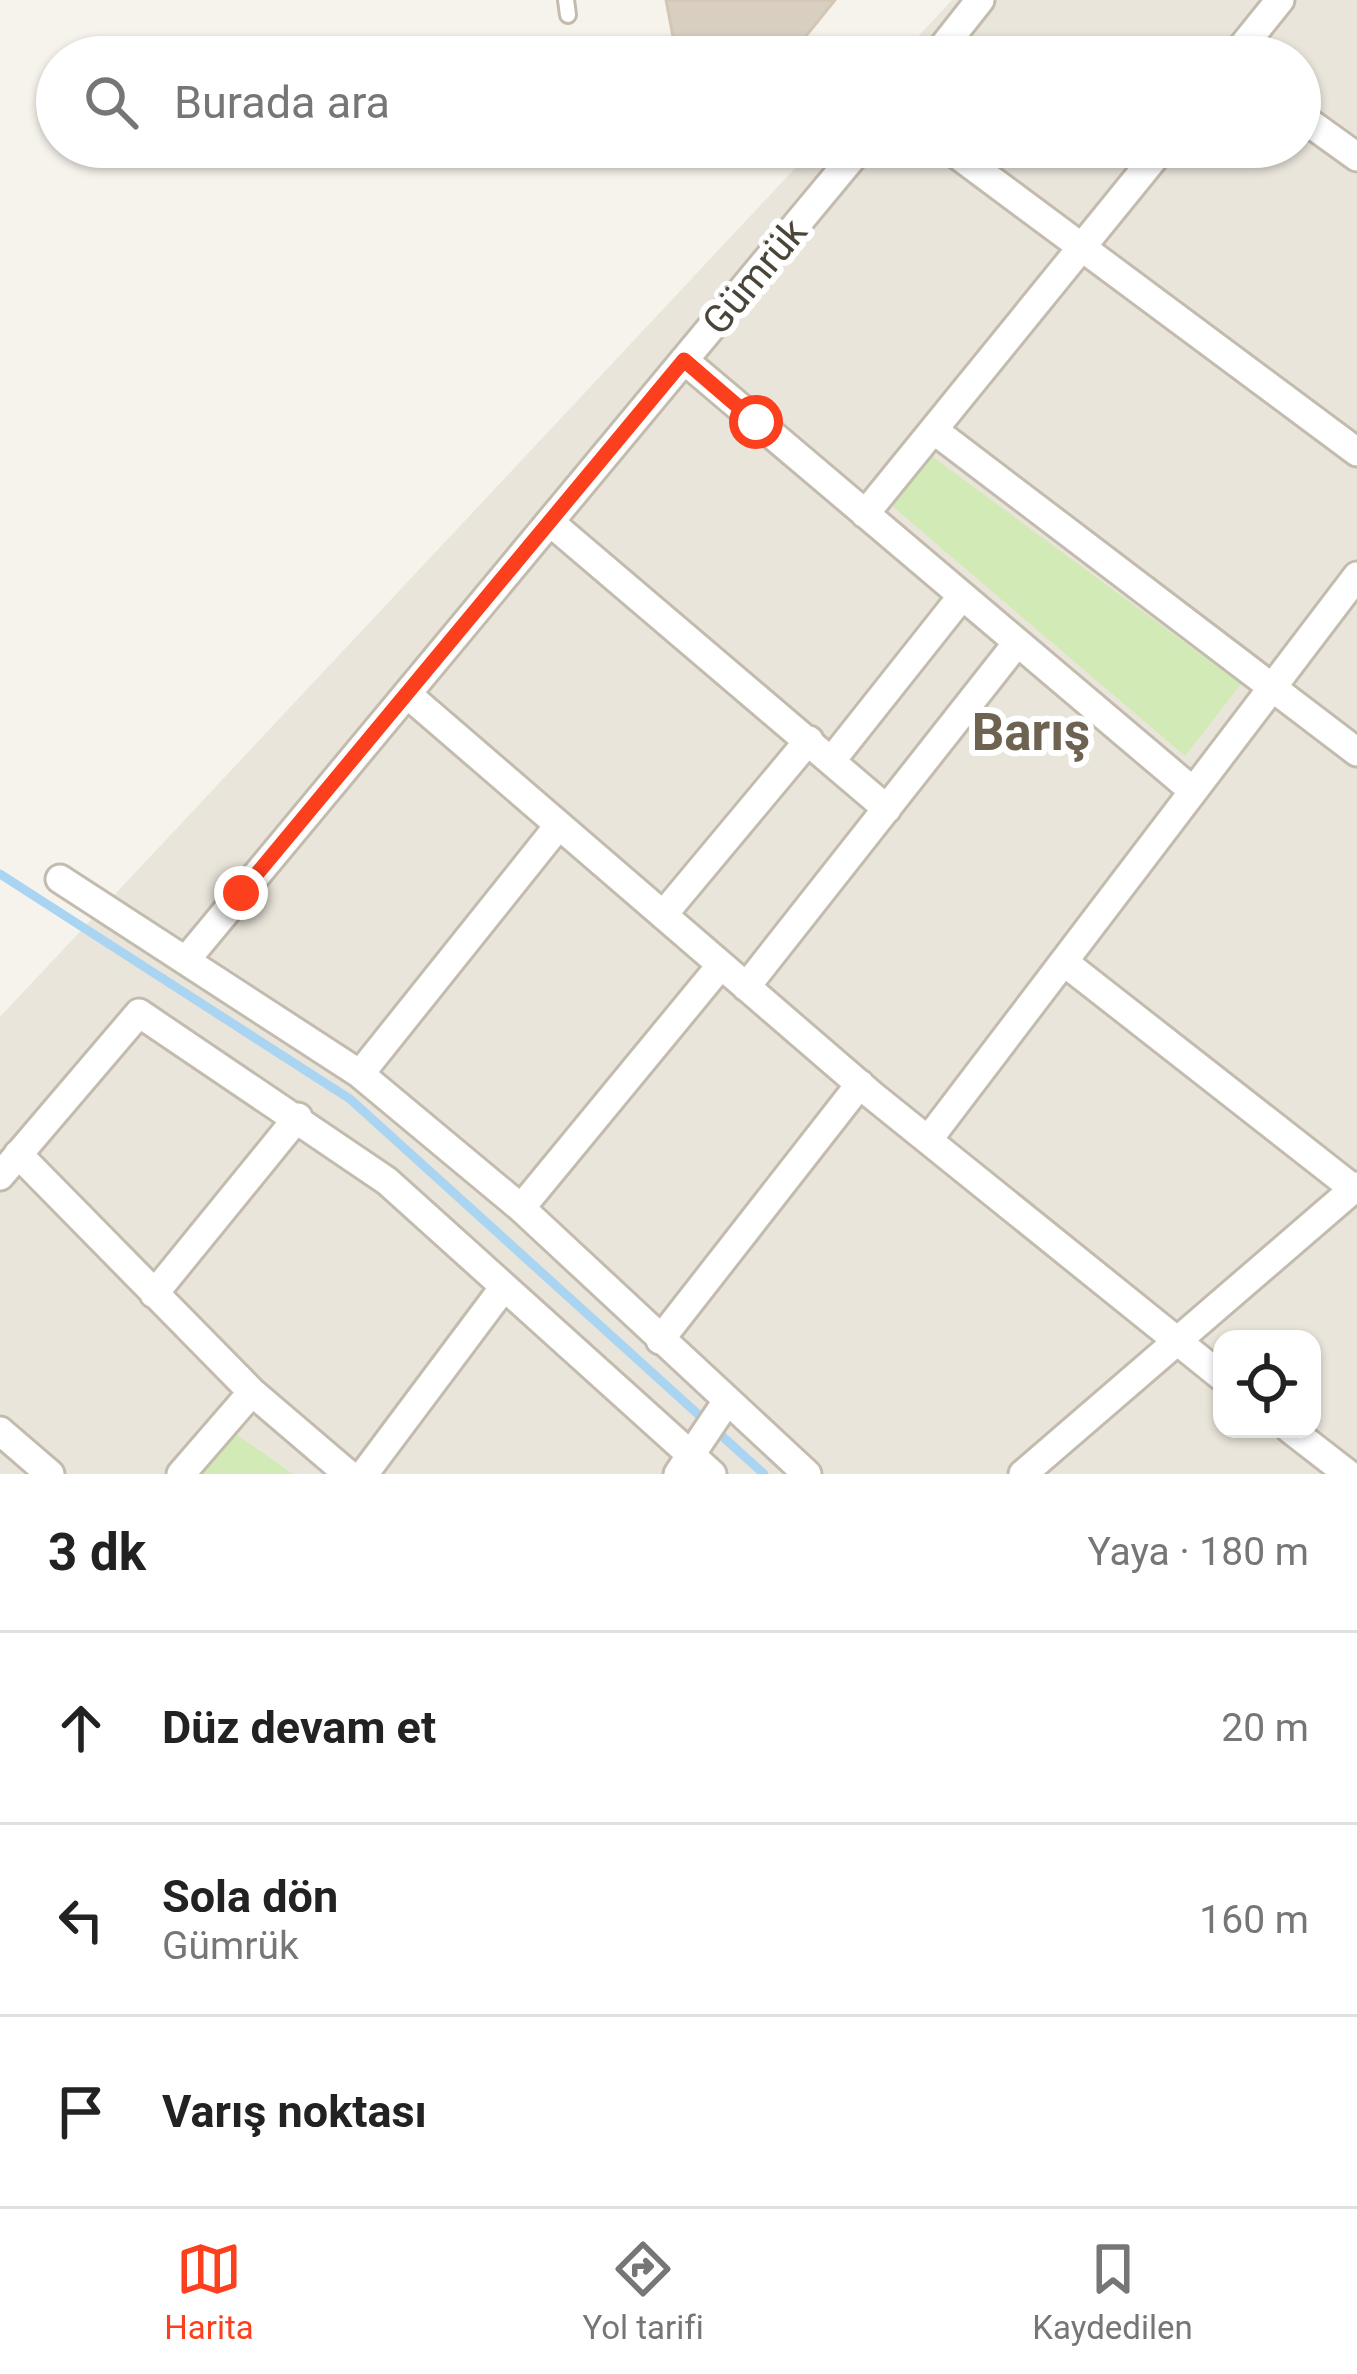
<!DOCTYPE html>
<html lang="tr">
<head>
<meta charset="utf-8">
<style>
  body { margin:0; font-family:Roboto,sans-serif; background:#f2f2f2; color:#222 }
  .controls { position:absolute; right:36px; bottom:36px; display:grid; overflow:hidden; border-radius:24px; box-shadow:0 3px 9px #0004 }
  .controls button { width:108px; height:108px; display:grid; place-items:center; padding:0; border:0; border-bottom:3px solid #e0e0e0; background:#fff; color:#222; font:60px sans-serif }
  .stop { position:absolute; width:36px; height:36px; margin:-27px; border:9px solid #fc3f1d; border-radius:50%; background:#fff }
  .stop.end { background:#fc3f1d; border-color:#fff; box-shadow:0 3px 12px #0008 }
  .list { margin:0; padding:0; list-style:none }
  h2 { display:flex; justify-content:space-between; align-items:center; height:156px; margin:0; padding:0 48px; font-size:51px }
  h2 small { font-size:39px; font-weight:400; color:#767676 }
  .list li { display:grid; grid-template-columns:78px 1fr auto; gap:36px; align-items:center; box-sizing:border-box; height:192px; padding:0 48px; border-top:3px solid #e0e0e0 }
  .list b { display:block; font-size:45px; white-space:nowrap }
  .list p { margin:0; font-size:39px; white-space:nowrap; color:#767676 }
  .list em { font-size:39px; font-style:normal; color:#767676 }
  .icon { flex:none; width:66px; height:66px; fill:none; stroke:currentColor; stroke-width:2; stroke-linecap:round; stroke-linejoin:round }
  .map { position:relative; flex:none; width:1357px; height:1474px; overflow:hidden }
  .search { position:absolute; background:#fff; box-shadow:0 3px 9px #0004; left:36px; right:36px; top:36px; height:132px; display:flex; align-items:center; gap:30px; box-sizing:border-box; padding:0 42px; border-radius:66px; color:#767676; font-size:45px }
  .sheet { height:732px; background:#fff }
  nav { display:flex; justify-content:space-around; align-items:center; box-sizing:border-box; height:168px; border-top:3px solid #e0e0e0; background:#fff; font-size:33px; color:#767676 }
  nav a { display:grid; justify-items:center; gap:6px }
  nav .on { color:#fc3f1d }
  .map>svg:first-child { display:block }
  .residential { fill:#eae5da; fill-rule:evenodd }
  .green { fill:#d2eab5 }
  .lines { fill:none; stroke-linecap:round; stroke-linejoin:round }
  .stream { stroke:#a9d4f2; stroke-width:9 }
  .building { fill:#d8cfc1; stroke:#d3c7b4; stroke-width:3 }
  .service-casing { stroke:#c2bbae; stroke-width:20 }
  .minor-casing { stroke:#c2bbae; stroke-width:33 }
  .service { stroke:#fff; stroke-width:14 }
  .minor { stroke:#fff; stroke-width:27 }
  .route { stroke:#fc3f1d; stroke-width:15 }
  .labels { text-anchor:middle; stroke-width:12; stroke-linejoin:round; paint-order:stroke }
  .street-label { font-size:39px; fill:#4b4439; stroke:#fff }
  .district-label { font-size:51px; font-weight:bold; fill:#6e6250; stroke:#fff }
</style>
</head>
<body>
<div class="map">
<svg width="1357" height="1474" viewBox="0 0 1357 1474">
  <rect width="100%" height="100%" fill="#f6f3ec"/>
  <path class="residential" d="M952,0H1357V1474H0V1017L815,147H1300V57H899ZM1222,1339H1312V1429H1222Z"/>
  <path class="green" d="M929,454L1241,684L1185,756L891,505Z
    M233,1432L293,1474H200Z"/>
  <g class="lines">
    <path class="stream" d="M0,874L350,1099L764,1474"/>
  </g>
  <path class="building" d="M666,0H835L789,57H677Z"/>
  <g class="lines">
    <g class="service-casing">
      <path id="service" d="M566,0L568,15"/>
    </g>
    <g class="minor-casing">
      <path id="minor" d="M935,57L980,0
        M1234,57L1280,0
        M1300,116L1357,157
        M947,147L1357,452
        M684,360L1193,791
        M935,431L1357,752
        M865,514L1163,147
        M550,522L887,809
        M407,694L872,1095L1222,1377
        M832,760L962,596
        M60,879L360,1074L521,1208L807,1474
        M663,915L809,740
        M186,960L861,147
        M1064,962L1354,1189
        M746,987L1017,643
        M360,1074L559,825
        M928,1140L1357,576
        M18,1154L252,1392L348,1474
        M0,1176L139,1013L387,1181L712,1474
        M521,1208L721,965
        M154,1294L298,1117
        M660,1340L860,1084
        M1290,1429L1348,1474
        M0,1431L50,1474
        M181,1474L252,1392
        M364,1474L504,1287
        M678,1474L727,1401
        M1023,1474L1357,1186"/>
    </g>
    <use href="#service" class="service"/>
    <use href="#minor" class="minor"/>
  </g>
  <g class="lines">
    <path class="route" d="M241,893L684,360L756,422"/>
  </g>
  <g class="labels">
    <g class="street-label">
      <text transform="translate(754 276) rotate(-50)" y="14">Gümrük</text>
    </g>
    <g class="district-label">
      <text x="1031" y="750">Barış</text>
    </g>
  </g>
</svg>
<div class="controls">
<button><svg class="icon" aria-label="locate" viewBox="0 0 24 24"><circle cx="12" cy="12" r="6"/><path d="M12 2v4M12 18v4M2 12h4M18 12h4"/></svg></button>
</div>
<div class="stop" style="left:756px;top:422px"></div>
<div class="stop end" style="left:241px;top:893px"></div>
<div class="search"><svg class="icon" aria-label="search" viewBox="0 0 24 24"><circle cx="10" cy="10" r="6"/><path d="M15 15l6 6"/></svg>Burada ara</div>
</div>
<section class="sheet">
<h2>3 dk<small>Yaya · 180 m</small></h2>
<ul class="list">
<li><svg class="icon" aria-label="ahead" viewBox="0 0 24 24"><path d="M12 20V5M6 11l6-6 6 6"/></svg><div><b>Düz devam et</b></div><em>20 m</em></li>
<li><svg class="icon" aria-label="left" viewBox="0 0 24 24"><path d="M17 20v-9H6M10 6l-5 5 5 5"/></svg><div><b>Sola dön</b><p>Gümrük</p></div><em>160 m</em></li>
<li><svg class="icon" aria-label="arrive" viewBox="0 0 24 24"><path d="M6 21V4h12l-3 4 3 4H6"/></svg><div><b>Varış noktası</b></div></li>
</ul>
</section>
<nav>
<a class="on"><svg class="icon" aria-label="map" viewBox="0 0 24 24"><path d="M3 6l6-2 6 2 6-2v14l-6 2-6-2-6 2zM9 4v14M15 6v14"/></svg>Harita</a>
<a><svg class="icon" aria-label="directions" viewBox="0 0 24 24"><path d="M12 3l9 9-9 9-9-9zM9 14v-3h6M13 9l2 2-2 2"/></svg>Yol tarifi</a>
<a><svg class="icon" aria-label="saved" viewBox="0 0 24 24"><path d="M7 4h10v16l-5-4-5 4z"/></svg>Kaydedilen</a>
</nav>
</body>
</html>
